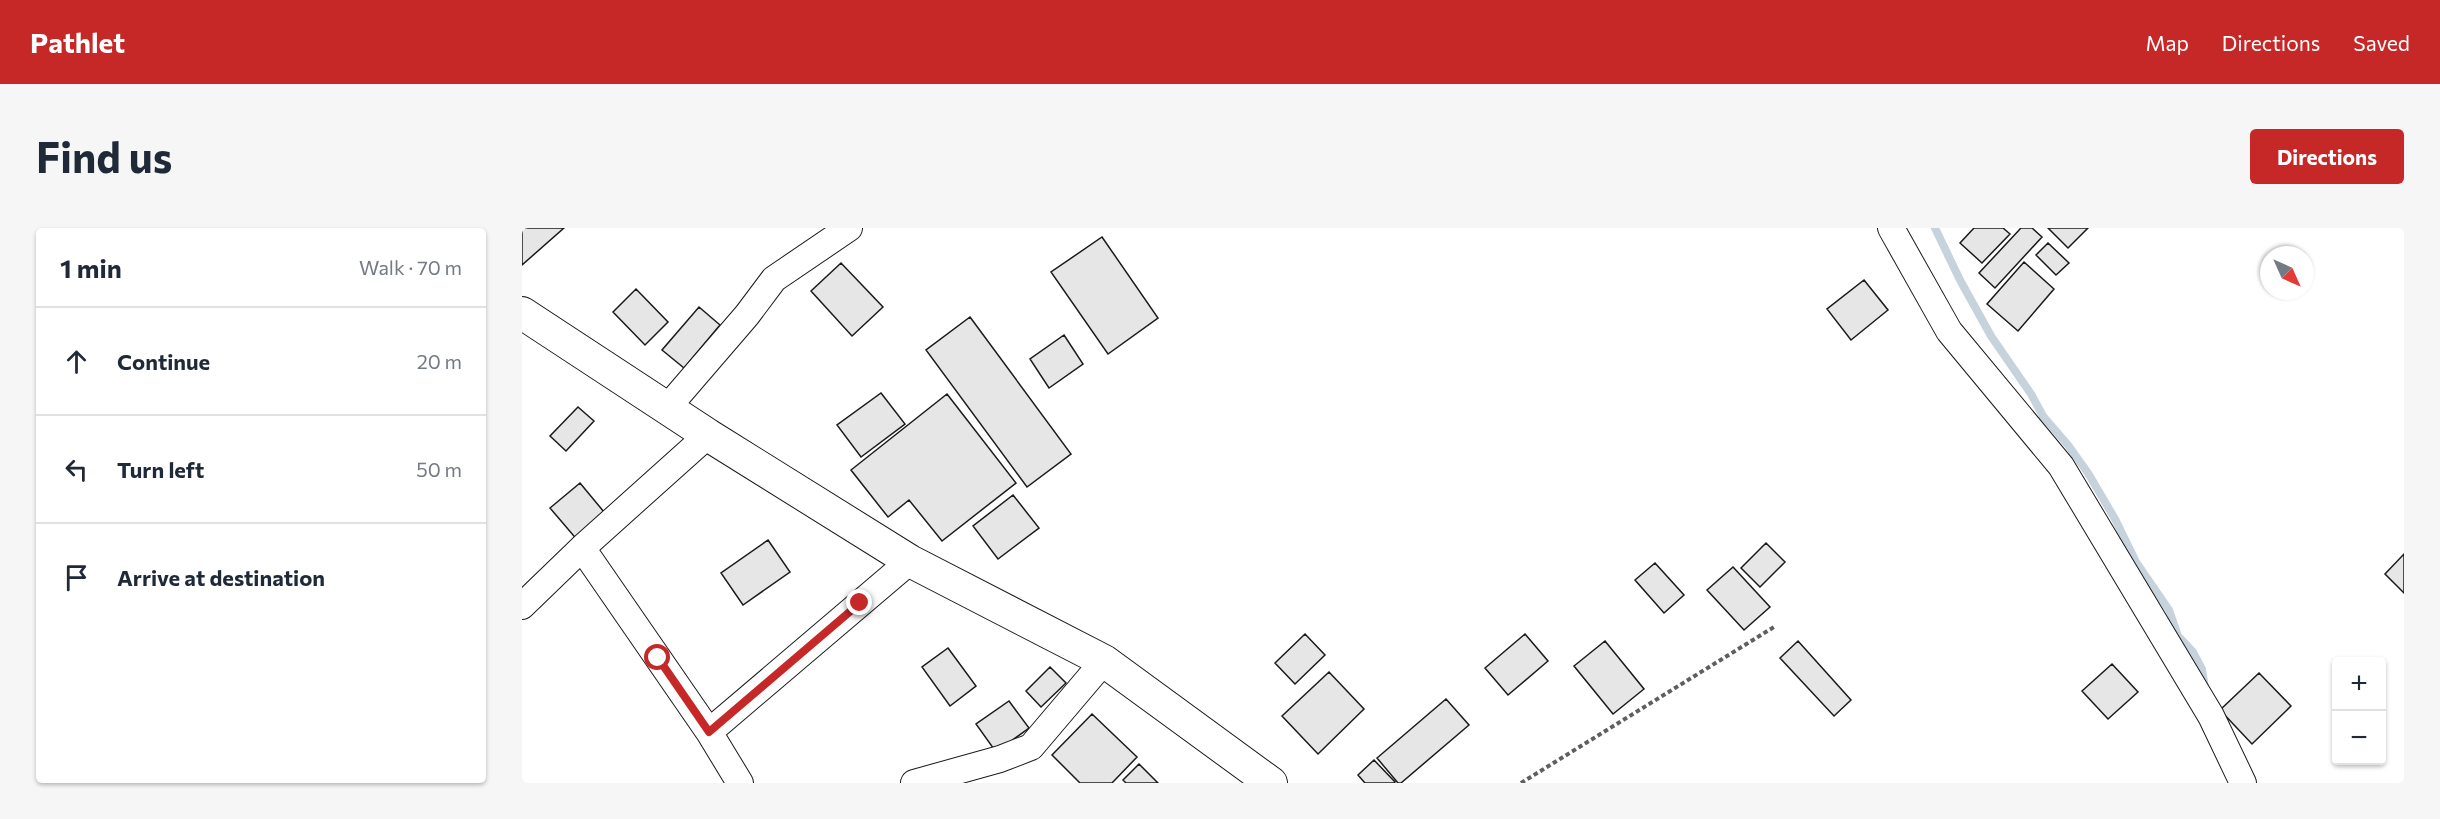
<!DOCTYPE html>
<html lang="en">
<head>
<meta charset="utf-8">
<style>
  body { margin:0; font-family:Commissioner,sans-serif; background:#f6f6f7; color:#1f2937 }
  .controls { position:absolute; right:18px; bottom:18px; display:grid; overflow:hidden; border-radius:6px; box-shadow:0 2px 4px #0004 }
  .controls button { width:54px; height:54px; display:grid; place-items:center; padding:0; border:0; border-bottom:2px solid #e0e1e3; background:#fff; color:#1f2937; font:30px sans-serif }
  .compass { position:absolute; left:1738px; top:18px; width:54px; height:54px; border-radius:50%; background:#fff; box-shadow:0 2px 4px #0004; rotate:135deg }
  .stop { position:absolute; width:18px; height:18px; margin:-14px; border:4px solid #c62828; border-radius:50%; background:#fff }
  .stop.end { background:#c62828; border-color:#fff; box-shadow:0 2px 6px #0008 }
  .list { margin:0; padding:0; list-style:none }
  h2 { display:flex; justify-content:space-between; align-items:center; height:78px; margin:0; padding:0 24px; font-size:26px }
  h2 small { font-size:20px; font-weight:400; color:#747a83 }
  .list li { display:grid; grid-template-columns:39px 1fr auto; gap:18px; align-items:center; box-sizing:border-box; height:108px; padding:0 24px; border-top:2px solid #e0e1e3 }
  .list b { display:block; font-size:22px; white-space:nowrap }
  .list em { font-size:20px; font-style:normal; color:#747a83 }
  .icon { flex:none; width:33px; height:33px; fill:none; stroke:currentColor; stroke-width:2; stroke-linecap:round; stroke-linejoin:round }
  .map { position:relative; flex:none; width:1882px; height:555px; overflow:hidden; border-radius:6px }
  header { display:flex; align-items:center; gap:36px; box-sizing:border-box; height:84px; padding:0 30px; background:#c62828; color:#fff }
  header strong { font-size:28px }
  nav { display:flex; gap:33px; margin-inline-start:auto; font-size:21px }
  .intro { display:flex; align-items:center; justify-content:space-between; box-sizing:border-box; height:144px; padding:0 36px }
  h1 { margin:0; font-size:42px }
  .button { padding:15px 27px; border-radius:6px; background:#c62828; color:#fff; font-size:21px; font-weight:700 }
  main { display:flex; gap:36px; padding:0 36px }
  aside { flex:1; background:#fff; border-radius:6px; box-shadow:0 2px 4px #0004 }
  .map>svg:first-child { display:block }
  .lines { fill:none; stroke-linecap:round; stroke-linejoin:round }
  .stream { stroke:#c6d2dc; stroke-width:8 }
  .building { fill:#e6e6e6; stroke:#1a1a1a; stroke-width:1.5 }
  .minor-casing { stroke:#1a1a1a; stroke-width:28 }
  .tertiary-casing { stroke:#1a1a1a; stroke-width:34 }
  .path { stroke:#5f5f5f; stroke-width:4; stroke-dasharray:4.5 3; stroke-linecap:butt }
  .minor { stroke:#fff; stroke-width:26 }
  .tertiary { stroke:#fff; stroke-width:32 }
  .route { stroke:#c62828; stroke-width:8 }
</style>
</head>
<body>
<header>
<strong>Pathlet</strong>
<nav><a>Map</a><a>Directions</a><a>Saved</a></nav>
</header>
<div class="intro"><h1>Find us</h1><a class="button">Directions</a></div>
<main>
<aside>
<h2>1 min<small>Walk · 70 m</small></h2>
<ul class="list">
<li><svg class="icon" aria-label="ahead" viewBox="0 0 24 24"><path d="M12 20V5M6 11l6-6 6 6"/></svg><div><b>Continue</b></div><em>20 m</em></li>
<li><svg class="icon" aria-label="left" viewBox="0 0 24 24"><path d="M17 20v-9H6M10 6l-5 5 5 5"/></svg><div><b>Turn left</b></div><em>50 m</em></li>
<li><svg class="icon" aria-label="arrive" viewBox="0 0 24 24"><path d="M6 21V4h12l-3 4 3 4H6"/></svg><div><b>Arrive at destination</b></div></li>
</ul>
</aside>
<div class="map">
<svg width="1882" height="555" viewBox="0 0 1882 555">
  <rect width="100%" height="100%" fill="#fff"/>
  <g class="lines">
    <path class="stream" d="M1413,0L1438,52L1469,108L1509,166L1521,188L1546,217L1566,245L1593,291L1614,334L1647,382L1656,408L1671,424L1680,441L1683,460"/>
  </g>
  <path class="building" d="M0,0H42L0,37Z
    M1452,0H1481L1488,6L1460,35L1438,15Z
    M1499,0H1510L1520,9L1473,60L1457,45Z
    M1526,0H1566L1546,20Z
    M580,9L636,90L586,126L529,44Z
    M1526,15L1547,35L1534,47L1514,27Z
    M1502,34L1532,61L1496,103L1465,76Z
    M319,35L361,79L330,108L289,63Z
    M1342,52L1366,82L1329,112L1305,81Z
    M114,61L146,94L123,117L91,84Z
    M177,79L198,97L162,140L140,122Z
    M448,89L549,226L505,259L404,122Z
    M542,107L561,136L527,160L508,131Z
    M359,165L383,196L339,229L315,197Z
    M425,166L494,255L420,313L387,272L366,289L329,242Z
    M56,179L72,193L44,223L28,208Z
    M58,255L87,290L57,314L28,280Z
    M491,267L517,300L476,331L451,298Z
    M246,312L268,344L221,377L199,345Z
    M1244,315L1263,334L1238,359L1219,340Z
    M1882,326V365L1863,346Z
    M1133,335L1162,367L1142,385L1113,352Z
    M1211,339L1248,379L1222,402L1185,362Z
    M783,406L803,427L773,456L753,435Z
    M1003,406L1026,433L986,467L963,440Z
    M1083,413L1122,461L1091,486L1052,438Z
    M1276,413L1329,472L1312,488L1258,430Z
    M426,420L454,458L428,478L400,439Z
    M1590,436L1616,464L1586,491L1560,463Z
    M528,439L544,455L519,479L504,463Z
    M807,444L842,481L796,526L760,488Z
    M1737,445L1769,478L1730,516L1698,482Z
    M924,471L947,497L879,555H876L855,530Z
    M487,473L507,500L474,524L454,496Z
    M570,486L615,529L590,555H558L530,527Z
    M852,532L873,554L872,555H843L836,547Z
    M617,536L636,555H604L601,552Z"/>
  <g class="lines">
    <g class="minor-casing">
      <path id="minor" d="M1369,0L1427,103L1539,238L1689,488L1721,555
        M145,180L225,87L252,51L327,0
        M60,320L187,504L218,555
        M0,378L60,320L186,207
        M187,504L388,333
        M392,555L478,531L509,519L582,433"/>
    </g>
    <g class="tertiary-casing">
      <path id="tertiary" d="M0,85L186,207L388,333L582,433L749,555"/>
    </g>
    <path class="path" d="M999,555L1252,399"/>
    <use href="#minor" class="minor"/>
    <use href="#tertiary" class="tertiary"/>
  </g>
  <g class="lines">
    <path class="route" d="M136,430L187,504L338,375"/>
  </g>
</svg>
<div class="controls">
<button>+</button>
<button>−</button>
</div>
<svg class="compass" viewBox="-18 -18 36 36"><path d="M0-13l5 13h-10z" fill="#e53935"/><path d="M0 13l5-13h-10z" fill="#747a83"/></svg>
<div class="stop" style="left:136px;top:430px"></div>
<div class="stop end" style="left:338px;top:375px"></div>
</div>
</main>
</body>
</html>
